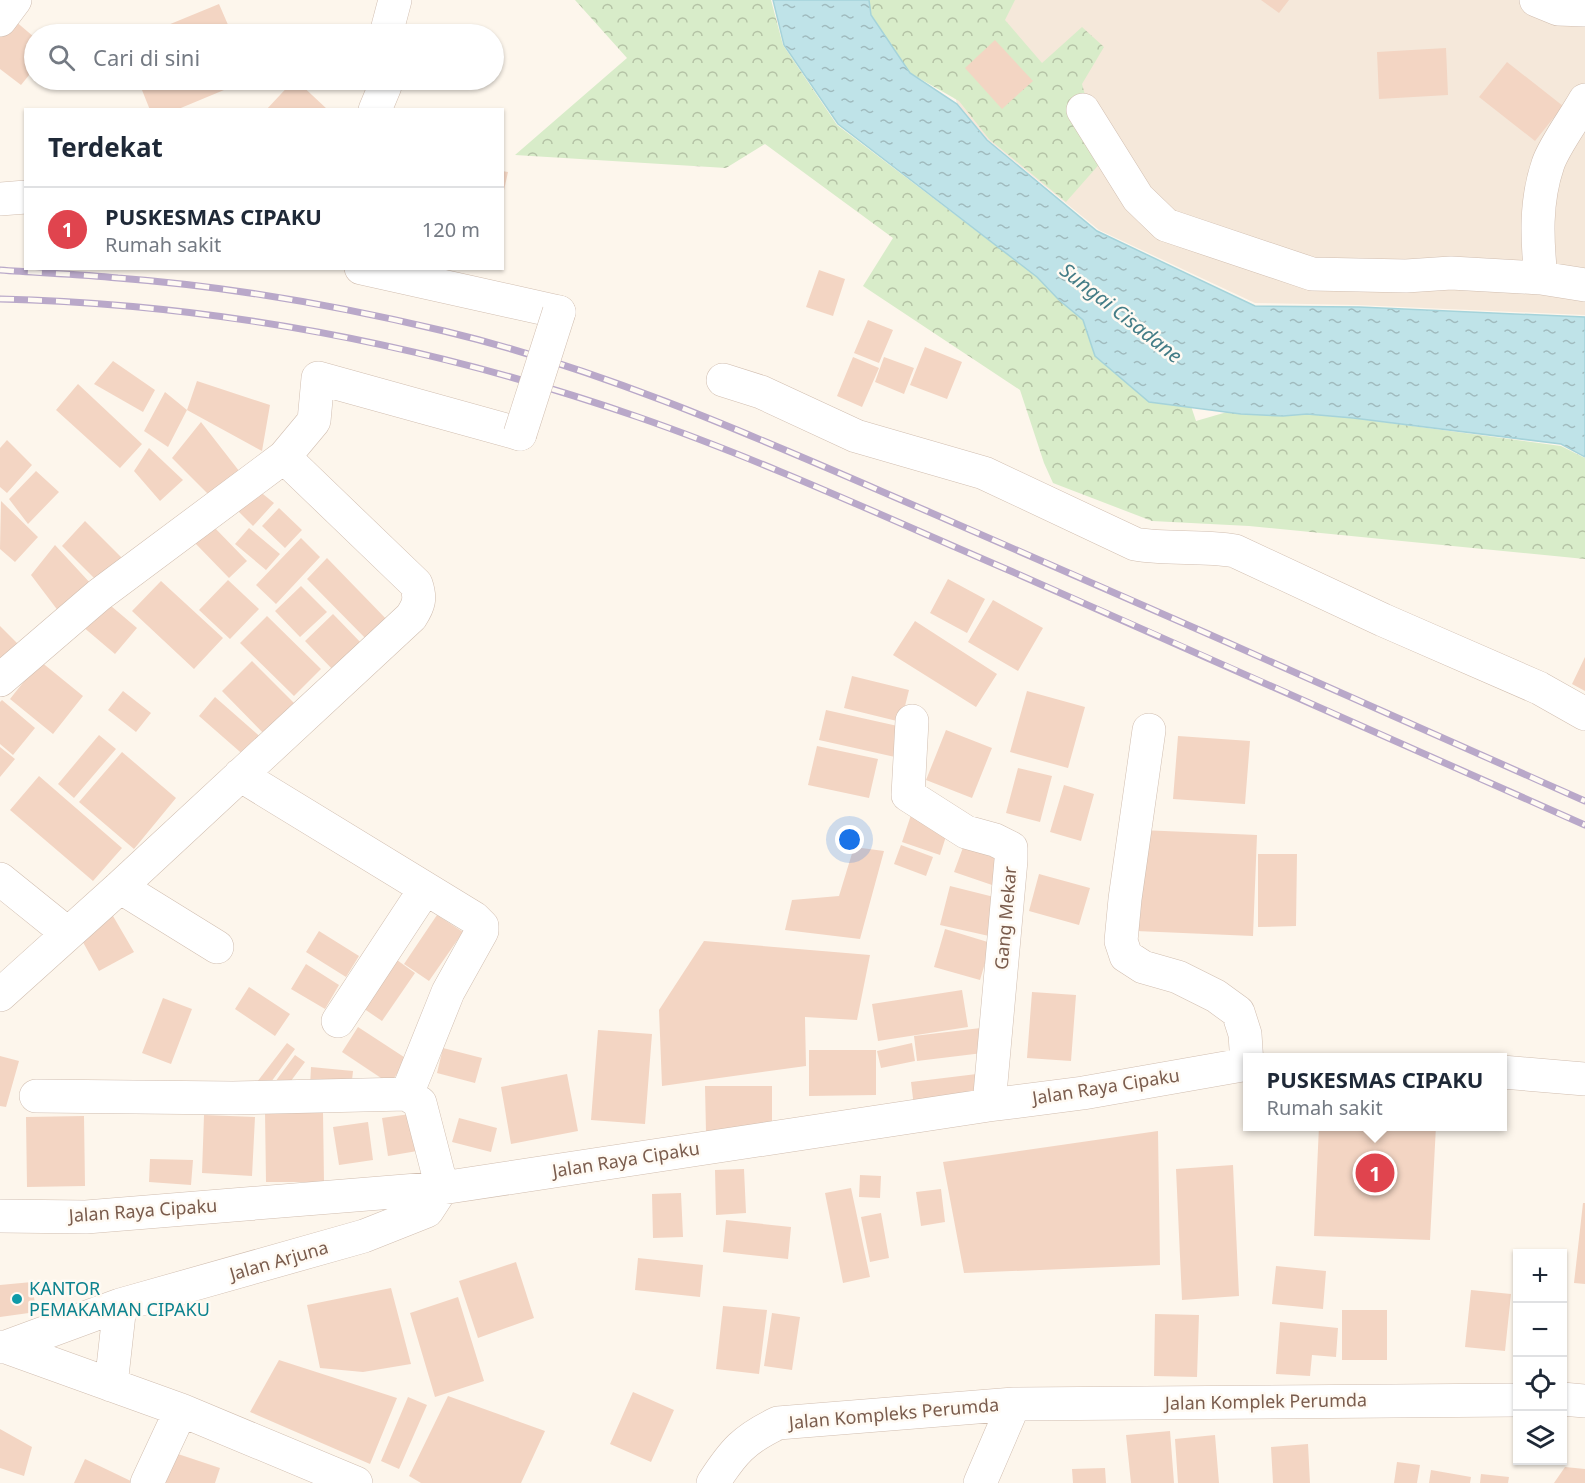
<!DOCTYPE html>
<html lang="id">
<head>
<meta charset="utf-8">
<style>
  body { margin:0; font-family:"Noto Sans",sans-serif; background:#f2f2f3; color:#1f2937 }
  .controls { position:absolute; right:18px; bottom:18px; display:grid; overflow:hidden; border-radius:0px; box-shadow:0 2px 4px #0004 }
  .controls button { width:54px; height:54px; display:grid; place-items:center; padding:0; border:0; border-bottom:2px solid #e0e1e3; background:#fff; color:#1f2937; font:30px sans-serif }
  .you { position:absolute; left:850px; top:840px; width:21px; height:21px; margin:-15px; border:4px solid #fff; border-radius:50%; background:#1a73e8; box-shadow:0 0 0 9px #1a73e833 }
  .badge { display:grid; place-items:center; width:39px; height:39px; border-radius:50%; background:#1a73e8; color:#fff; font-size:20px; font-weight:700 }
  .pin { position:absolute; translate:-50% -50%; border:3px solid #fff; box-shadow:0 2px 6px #0006 }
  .popup { position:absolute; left:1243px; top:1053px; width:264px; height:78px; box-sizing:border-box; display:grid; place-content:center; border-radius:0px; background:#fff; filter:drop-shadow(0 2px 4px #0005); font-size:20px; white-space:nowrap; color:#747a83 }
  .popup b { font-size:22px; color:#1f2937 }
  .popup::after { content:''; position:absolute; left:50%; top:100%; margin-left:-12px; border:12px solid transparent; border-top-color:#fff }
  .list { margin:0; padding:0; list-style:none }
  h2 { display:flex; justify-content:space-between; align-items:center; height:78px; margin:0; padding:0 24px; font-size:26px }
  h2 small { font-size:20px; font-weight:400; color:#747a83 }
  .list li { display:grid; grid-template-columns:39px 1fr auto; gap:18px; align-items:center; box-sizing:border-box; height:84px; padding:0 24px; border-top:2px solid #e0e1e3 }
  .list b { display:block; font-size:22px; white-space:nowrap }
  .list p { margin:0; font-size:20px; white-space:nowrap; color:#747a83 }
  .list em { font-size:20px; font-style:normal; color:#747a83 }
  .icon { flex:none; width:33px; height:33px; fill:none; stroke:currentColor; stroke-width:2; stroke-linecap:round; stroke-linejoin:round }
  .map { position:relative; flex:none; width:1585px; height:1483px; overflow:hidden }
  .search { position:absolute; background:#fff; box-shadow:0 2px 4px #0004; left:24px; top:24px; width:480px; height:66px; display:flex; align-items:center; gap:15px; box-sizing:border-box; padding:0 21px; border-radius:33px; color:#747a83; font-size:22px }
  .panel { position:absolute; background:#fff; box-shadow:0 2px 4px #0004; left:24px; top:108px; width:480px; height:162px; border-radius:0px }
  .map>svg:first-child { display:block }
  .residential { fill:#f5e8da }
  .forest { fill:url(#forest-crowns) }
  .water { fill:url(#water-ripples); stroke:#a5d3da; stroke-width:1.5 }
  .building { fill:#f3d5c3 }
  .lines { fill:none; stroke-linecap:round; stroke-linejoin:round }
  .minor-casing { stroke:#d1beb0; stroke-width:34 }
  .minor { stroke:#fff; stroke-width:33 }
  .rail-casing { stroke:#b9a8c9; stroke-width:7 }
  .rail { stroke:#fffaf3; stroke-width:4.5; stroke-dasharray:14; stroke-linecap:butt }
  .minor-bridge-casing { stroke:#d1beb0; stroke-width:34; stroke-linecap:butt }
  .minor-bridge { stroke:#fff; stroke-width:33 }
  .culture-dot { fill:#0f9aa8; stroke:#fffaf3; stroke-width:2 }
  .labels { text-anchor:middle; stroke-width:5; stroke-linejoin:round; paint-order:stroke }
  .street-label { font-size:18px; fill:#7a5c4d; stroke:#fffaf3 }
  .culture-label { font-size:18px; fill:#0d838f; stroke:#fffaf3; text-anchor:start }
  .water-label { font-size:20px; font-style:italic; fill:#437c86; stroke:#fffaf3 }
</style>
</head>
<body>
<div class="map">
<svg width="1585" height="1483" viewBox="0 0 1585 1483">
  <defs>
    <pattern id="forest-crowns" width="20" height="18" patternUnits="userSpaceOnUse" patternTransform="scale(1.5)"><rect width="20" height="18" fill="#d8ecc9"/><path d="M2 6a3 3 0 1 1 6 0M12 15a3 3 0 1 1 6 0" fill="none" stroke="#b4c2a5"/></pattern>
    <pattern id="water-ripples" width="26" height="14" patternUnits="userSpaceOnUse" patternTransform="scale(1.5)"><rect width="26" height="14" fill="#bfe3e8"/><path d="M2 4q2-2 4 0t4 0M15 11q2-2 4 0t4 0" fill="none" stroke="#a0bbbe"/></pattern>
  </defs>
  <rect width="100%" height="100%" fill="#fdf6ec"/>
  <path class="residential" d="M931,0H1585V315L1357,305L1255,303L1099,230L987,139L957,104L941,31Z"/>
  <path class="forest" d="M575,0H771L783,45L837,125L1037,277L1059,300L1191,406L1196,421L1227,412L1283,416L1307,414L1353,418L1561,446L1585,458V559L1249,526L1152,521L1053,483L1044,463L1020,390L863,286L893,238L765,144L726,168L515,155L627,58Z
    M869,0H1015L1005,20L1042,63L1082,27L1104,47L1082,84L1103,160L1066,202L989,139L959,101L910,73L870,15Z"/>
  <path class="water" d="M773,0H869L871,15L910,73L957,104L987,140L1097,231L1255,306L1359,307L1585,317V457L1561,444L1353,418L1307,414L1283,416L1241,414L1149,402L1095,356L1083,320L1059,300L1037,277L838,124L784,45Z"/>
  <path class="building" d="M1261,0H1289L1279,13Z
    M219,4L232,34H146Z
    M14,20L34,37V69L21,85L0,69V37Z
    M995,40L1033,81L1002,109L965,68Z
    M1446,48L1448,95L1379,99L1377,52Z
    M1507,62L1563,106L1535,141L1479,97Z
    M138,80H248L176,110H150Z
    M294,80H296L328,110H266Z
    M502,171L508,172L503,195H502Z
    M819,270L845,279L833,316L806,307Z
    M868,320L893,330L879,363L854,353Z
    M925,347L962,362L947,399L910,385Z
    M853,357L879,368L862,407L837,396Z
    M884,357L914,368L904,394L875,382Z
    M113,361L155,390L143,412L94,384Z
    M197,381L270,405L262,451L187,410Z
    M78,384L142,444L120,468L56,410Z
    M165,392L187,410L168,447L144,431Z
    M201,422L243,476L212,498L172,458Z
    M7,440L32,465L7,493L0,487V448Z
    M149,448L183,480L160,501L134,471Z
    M36,471L59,492L28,524L9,499Z
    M252,485L274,503L253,526L233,506Z
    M1,501L38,537L15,562L0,549Z
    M279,508L302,530L285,548L262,526Z
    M85,521L124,560L99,583L62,546Z
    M213,526L247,561L229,578L195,543Z
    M249,528L280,554L266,570L235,544Z
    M301,538L320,557L276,604L256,585Z
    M55,545L92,585L62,616L31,575Z
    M327,558L391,624L371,644L307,579Z
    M948,579L985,599L967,633L930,613Z
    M228,580L259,609L230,639L199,610Z
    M161,581L223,638L194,669L132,611Z
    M301,586L327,612L300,637L275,611Z
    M104,600L137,628L115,654L82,626Z
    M993,600L1043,628L1018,671L968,642Z
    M333,614L365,647L337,674L305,641Z
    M267,616L321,669L294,696L240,643Z
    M915,621L997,674L976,707L893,655Z
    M0,626L19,645L0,664Z
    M1585,657V691L1572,684Z
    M40,661L83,696L53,734L10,699Z
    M252,661L303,712L272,742L222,691Z
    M852,676L909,690L901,722L844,708Z
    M123,691L151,713L136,732L108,710Z
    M1027,691L1085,707L1068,768L1010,752Z
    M215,697L264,740L247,758L199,716Z
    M2,700L35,728L13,755L0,744V702Z
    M826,710L902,727L895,757L819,740Z
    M946,730L992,748L972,798L926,780Z
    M99,735L116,749L74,798L58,784Z
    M1178,736L1250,741L1245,804L1173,799Z
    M817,746L878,759L869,798L808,785Z
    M0,747L15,759L0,777Z
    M122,752L176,798L134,849L79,802Z
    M1018,768L1052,776L1040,822L1006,813Z
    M39,776L122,848L93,881L10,810Z
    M1064,785L1094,794L1081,841L1050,832Z
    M912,812L950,824L940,855L902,842Z
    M1141,830L1257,835L1253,936L1136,931Z
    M965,842L1003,854L992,885L954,872Z
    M901,845L933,857L926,876L894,864Z
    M854,847L884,851L860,939L785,930L792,900L839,896Z
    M1258,854H1297L1296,926L1258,927Z
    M1039,874L1090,888L1079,925L1029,911Z
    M950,886L998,898L989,936L940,925Z
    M437,915L463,932L429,981L404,964Z
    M113,916L134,952L99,971L79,935Z
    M945,929L991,943L980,980L934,967Z
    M319,931L359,956L346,977L306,952Z
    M704,941L870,955L857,1020L805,1017L806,1066L662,1086L659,1010Z
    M390,955L415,973L382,1021L357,1004Z
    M306,964L339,985L325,1009L291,989Z
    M249,987L290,1014L275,1036L235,1009Z
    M962,990L968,1027L878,1041L872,1004Z
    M1032,992L1076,995L1071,1061L1027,1058Z
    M163,998L192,1009L171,1064L142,1053Z
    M358,1027L407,1059L390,1084L342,1052Z
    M989,1027L991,1052L917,1061L914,1036Z
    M598,1030L652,1034L645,1124L591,1120Z
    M287,1043L295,1049L266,1089L257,1082Z
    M912,1043L915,1061L881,1068L877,1051Z
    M443,1048L482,1058L475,1083L437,1073Z
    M809,1050H876V1095L809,1096Z
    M295,1055L305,1062L285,1089L275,1082Z
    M0,1056L19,1061L6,1107L0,1106Z
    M311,1067L353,1071L351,1090L310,1087Z
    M985,1073L988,1098L914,1107L911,1082Z
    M567,1074L578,1131L511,1144L501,1087Z
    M705,1086H772V1131L706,1132Z
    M265,1112H323L324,1182H266Z
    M417,1113L423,1150L388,1156L382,1118Z
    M204,1115L255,1117L252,1176L202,1173Z
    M84,1116L85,1186L27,1187L26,1117Z
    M459,1118L497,1128L491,1152L452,1142Z
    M368,1122L373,1160L339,1165L333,1127Z
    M1319,1126H1436L1430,1240L1314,1236Z
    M1158,1131L1160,1265L964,1273L943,1162Z
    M150,1159L193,1160L191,1185L149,1182Z
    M1233,1165L1239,1296L1182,1300L1176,1169Z
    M744,1169L746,1213L716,1215L715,1170Z
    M860,1175L881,1176L880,1198L859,1197Z
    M851,1188L870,1277L843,1283L825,1193Z
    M941,1189L945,1222L921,1226L916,1192Z
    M681,1193L683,1237L653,1238L652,1194Z
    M1583,1203H1585V1284L1574,1283Z
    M881,1213L889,1258L870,1262L861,1217Z
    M726,1220L791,1227L788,1259L723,1252Z
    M638,1258L703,1265L700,1297L635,1290Z
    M516,1262L534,1318L478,1338L459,1281Z
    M1276,1266L1326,1271L1323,1309L1272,1304Z
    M32,1282L36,1312L0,1317V1285Z
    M391,1288L411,1364L363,1372L320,1368L307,1305Z
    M1471,1290L1511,1294L1505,1351L1465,1347Z
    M458,1297L484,1381L435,1397L410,1313Z
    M723,1306L767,1310L759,1374L716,1369Z
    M1342,1310H1387V1360H1342Z
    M772,1313L800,1317L792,1370L764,1366Z
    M1155,1314L1199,1315L1197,1377L1154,1376Z
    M1280,1322L1338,1328L1336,1357L1312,1355L1310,1376L1276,1374Z
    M279,1360L397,1398L370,1464L250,1412Z
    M633,1392L674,1410L651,1462L610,1444Z
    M448,1396L545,1431L521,1483H421L409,1476Z
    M408,1397L427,1405L399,1469L381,1461Z
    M0,1429L32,1447L24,1476L0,1468Z
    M1170,1431L1174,1483H1131L1126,1435Z
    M1215,1435L1219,1483H1178L1175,1439Z
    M1308,1444L1310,1483H1273L1271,1447Z
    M178,1454L220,1468L215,1483H165Z
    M85,1459L135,1483H74Z
    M1397,1462L1420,1465L1417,1483H1394Z
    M1565,1467L1585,1469V1483H1554Z
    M1105,1468L1106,1483H1073L1072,1469Z
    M1431,1470L1471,1477L1470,1483H1429Z
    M1481,1474L1509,1477L1508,1483H1480Z"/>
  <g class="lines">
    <g class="minor-casing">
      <path id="minor" d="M1536,0L1558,9L1585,10
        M0,20L15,0
        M386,34L395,0
        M375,110L385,86L382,80
        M1083,110L1138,198L1166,225L1312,274L1406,276L1451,273L1541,278L1585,285
        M0,199L26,197
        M361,268L559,312
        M1541,278C1537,240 1535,202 1548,164C1554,146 1575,118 1585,100
        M723,380L761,392L856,436L984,473L1135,544C1168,550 1202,545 1235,551L1383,620L1539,688L1585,714
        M0,680L99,595L284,457L314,421L318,378L520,434
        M912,721L908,795L966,832L995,840L1011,848V860L989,1105
        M1149,730L1125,899L1121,941L1126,956L1143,967L1178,977L1216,996L1238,1012L1245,1034L1247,1064
        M0,879L67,933
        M120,887L217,947
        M0,995L120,887L411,617C419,605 421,598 416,584L284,457
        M338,1021L425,889
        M1502,1072L1585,1079
        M36,1096L233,1098L407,1094
        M0,1216L86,1217L442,1188L989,1105L1083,1093L1248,1064
        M0,1347H6L120,1305L364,1236L427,1211L442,1188L420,1103L407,1094L448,992L482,931V926L474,918L240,775
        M6,1347L181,1410L356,1483
        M111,1385L120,1305
        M1562,1399L1585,1401
        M1014,1404L1518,1400
        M147,1483L181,1410
        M713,1483C733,1452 744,1439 778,1423L1014,1404L980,1483"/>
    </g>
    <use href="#minor" class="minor"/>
    <g class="rail-casing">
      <path id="rail" d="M0,270C39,273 79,274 118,278C226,286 339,306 444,331C611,371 769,443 927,511C1147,606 1366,704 1585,801
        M0,299C217,304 433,346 638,417C765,461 889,519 1013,572C1204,655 1394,741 1585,825"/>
    </g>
    <use href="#rail" class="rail"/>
    <g class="minor-bridge-casing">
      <path id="minor-bridge" d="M520,434L559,312"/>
    </g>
    <use href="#minor-bridge" class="minor-bridge"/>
  </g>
  <circle class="culture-dot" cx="17" cy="1299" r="6"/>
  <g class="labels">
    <g class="street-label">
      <text transform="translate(1006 918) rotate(-85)" y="6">Gang Mekar</text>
      <text transform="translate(1106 1087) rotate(-9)" y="6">Jalan Raya Cipaku</text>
      <text transform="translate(626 1160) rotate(-9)" y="6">Jalan Raya Cipaku</text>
      <text transform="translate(143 1211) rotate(-4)" y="6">Jalan Raya Cipaku</text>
      <text transform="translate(279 1261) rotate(-16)" y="6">Jalan Arjuna</text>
      <text transform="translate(1266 1402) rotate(-1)" y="6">Jalan Komplek Perumda</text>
      <text transform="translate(894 1414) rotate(-5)" y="6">Jalan Kompleks Perumda</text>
    </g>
    <g class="culture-label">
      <text x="29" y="1295">KANTOR<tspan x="29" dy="21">PEMAKAMAN CIPAKU</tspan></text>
    </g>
    <g class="water-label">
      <text transform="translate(1121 313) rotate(38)" y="7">Sungai Cisadane</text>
    </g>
  </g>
</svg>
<div class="controls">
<button>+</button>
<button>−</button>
<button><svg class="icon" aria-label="locate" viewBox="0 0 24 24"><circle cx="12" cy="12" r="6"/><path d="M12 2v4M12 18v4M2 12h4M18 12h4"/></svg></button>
<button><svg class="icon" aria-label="layers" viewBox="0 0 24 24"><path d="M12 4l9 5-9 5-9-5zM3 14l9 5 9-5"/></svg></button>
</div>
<div class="you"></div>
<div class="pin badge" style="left:1375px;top:1173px;background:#e0444e">1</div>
<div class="popup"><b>PUSKESMAS CIPAKU</b>Rumah sakit</div>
<div class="search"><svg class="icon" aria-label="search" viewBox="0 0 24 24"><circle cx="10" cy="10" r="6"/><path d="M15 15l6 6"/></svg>Cari di sini</div>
<section class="panel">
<h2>Terdekat<small></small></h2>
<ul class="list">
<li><span class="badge" style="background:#e0444e">1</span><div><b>PUSKESMAS CIPAKU</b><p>Rumah sakit</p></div><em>120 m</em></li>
</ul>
</section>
</div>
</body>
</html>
